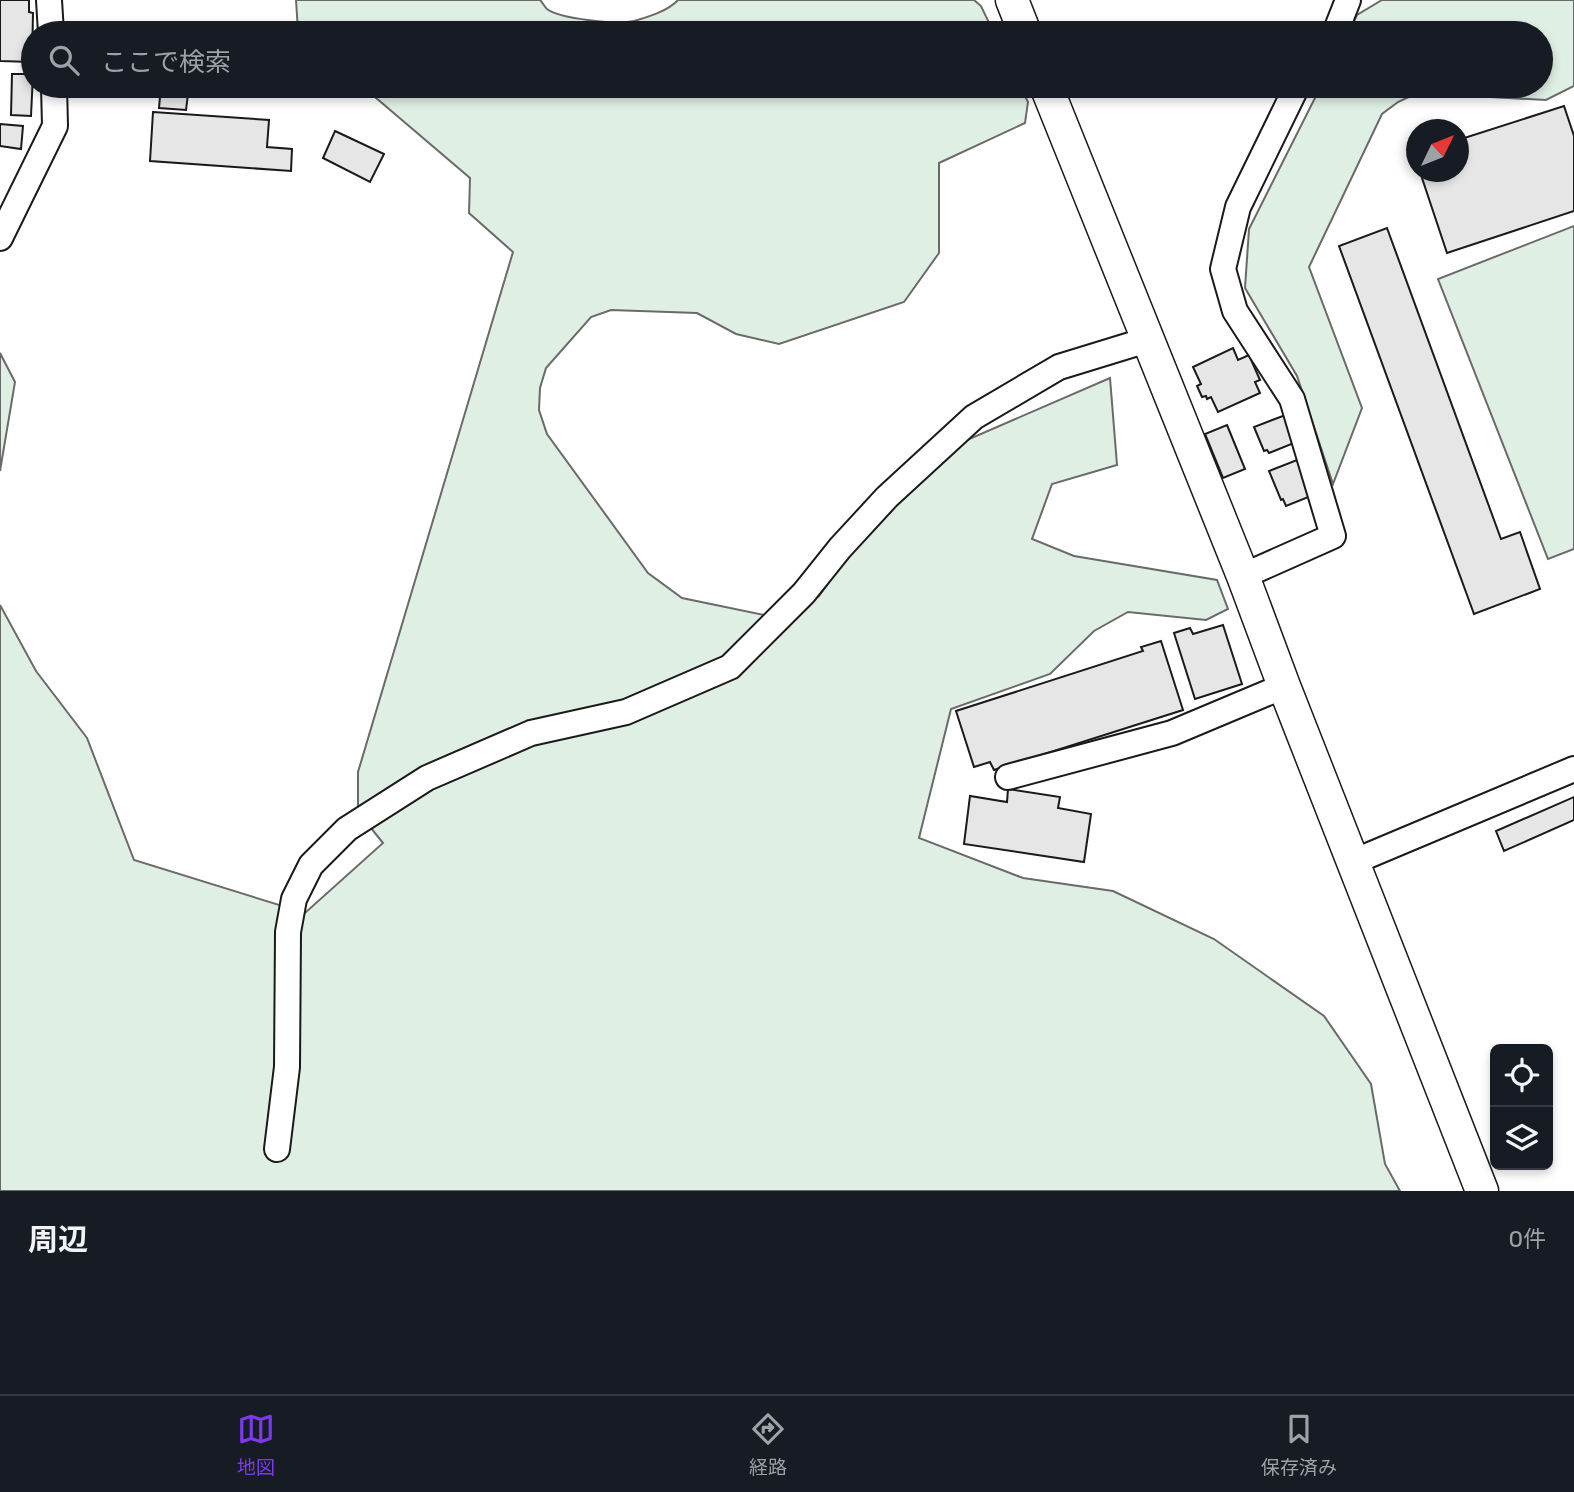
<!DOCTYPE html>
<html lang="ja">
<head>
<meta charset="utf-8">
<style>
  body { margin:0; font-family:Rubik,"Noto Sans JP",sans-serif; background:#20242c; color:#f1f3f6 }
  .controls { position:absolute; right:21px; bottom:21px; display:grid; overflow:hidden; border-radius:10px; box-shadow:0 4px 10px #0003 }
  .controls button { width:63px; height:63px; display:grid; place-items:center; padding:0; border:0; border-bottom:2px solid #363941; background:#171b24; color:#f1f3f6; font:35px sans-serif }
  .compass { position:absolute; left:1406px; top:119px; width:63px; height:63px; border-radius:50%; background:#171b24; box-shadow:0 4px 10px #0003; rotate:47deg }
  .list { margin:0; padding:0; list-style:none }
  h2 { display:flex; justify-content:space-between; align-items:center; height:91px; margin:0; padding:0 28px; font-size:30px }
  h2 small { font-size:23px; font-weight:400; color:#9ea1a6 }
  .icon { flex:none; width:38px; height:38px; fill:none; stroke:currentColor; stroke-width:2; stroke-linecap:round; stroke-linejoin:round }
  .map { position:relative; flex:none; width:1574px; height:1191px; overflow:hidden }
  .search { position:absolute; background:#171b24; box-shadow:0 4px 10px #0003; left:21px; right:21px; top:21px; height:77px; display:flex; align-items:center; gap:18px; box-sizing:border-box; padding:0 24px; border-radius:38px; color:#9ea1a6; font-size:26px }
  .sheet { height:203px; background:#171b24 }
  nav { display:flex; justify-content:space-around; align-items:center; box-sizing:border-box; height:98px; border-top:2px solid #363941; background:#171b24; font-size:19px; color:#9ea1a6 }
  nav a { display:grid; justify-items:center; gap:4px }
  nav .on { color:#7c3aed }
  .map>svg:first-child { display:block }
  .green { fill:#e0efe3; stroke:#6a6a6a; stroke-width:2 }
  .building { fill:#e6e6e6; stroke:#1a1a1a; stroke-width:2 }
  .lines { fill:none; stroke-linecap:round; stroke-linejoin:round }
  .minor-casing { stroke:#1a1a1a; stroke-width:28 }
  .tertiary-casing { stroke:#1a1a1a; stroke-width:35 }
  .minor { stroke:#fff; stroke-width:24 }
  .tertiary { stroke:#fff; stroke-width:32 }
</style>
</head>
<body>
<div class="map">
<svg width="1574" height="1191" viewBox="0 0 1574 1191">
  <rect width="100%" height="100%" fill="#fff"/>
  <path class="green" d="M296,0H540C543,3 544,6 547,9C560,19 618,25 634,21C648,17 668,11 678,0H974L981,6L994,33H300L298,31Z
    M1382,0H1574V86L1546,100L1417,93L1398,102L1382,114L1309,267L1362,408L1333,484L1297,376L1245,288L1249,229L1321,86H1541V33H1348L1357,15Z
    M362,86H1020L1028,102L1025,123L939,163V253L904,302L779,344L736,334L697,313L611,310L591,317L546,368L540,388L539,410L547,434L648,573L682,598L783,619L819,596L914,463L1110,378L1117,465L1052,484L1032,539L1074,556L1217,580L1228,609L1206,620L1128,612L1094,631L1050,674L951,709L919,838L1023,878L1113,891L1214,939L1324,1016L1371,1084L1385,1164L1400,1191H0V605L36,671L87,738L134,860L305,913L383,843L358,812V772L513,252L469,213L470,178Z
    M1574,226V549L1548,559L1438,279Z
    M0,353L15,382L0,471Z"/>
  <path class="building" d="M0,0H29V12L33,13L32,62L0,61Z
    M12,74H33L31,116L11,115Z
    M161,86H189L186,110L159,108Z
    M1564,106L1574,136V211L1447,253L1420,172H1458V140Z
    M153,112L269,120L267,147L292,149L291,171L150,161Z
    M0,124L23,126L21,149L0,146Z
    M335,131L384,154L370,182L323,158Z
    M1387,228L1501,539L1520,532L1540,589L1474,614L1339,246Z
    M1233,348L1238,360L1249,355L1260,380L1255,382L1260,393L1218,412L1211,397L1207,399L1206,396L1202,397L1197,386L1201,384L1193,367Z
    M1288,414L1299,441L1269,453L1267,450L1264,451L1254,427Z
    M1227,425L1245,469L1223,478L1205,434Z
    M1297,460L1311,496L1286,506L1283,499L1281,500L1269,471Z
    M1223,625L1242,684L1195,699L1174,633L1190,628L1193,634Z
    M1161,641L1183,710L994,770L990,762L974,767L956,711L1143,651L1141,647Z
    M1008,789L1060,797L1058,808L1091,814L1084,862L964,844L970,796L1007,802Z
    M1574,797V820L1504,851L1496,831Z"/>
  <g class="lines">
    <g class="minor-casing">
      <path id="minor" d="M49,0L51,33
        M1335,33L1348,0
        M0,238L55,126L54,86
        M1243,576L1333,536L1292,399L1235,311L1223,269L1238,207L1297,86
        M1008,777L1172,733L1284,686
        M1353,862L1574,769
        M277,1149L287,1067L288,932L294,899L311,865L347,829L427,778L531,733L626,712L730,667L804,593L840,548L887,497L974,417L1059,367L1147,340"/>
    </g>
    <g class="tertiary-casing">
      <path id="tertiary" d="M1012,0L1025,33
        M1046,86L1243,576L1284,686L1482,1191"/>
    </g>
    <use href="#minor" class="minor"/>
    <use href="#tertiary" class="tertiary"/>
  </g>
</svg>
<div class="controls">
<button><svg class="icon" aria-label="locate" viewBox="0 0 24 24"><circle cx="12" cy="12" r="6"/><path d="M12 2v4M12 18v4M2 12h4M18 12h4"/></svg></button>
<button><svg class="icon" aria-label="layers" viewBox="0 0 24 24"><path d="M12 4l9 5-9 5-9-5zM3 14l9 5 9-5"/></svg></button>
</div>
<svg class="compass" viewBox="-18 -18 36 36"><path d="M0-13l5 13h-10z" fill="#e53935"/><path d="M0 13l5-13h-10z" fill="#9ea1a6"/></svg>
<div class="search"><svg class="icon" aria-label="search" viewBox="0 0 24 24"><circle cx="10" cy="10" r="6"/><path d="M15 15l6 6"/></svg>ここで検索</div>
</div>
<section class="sheet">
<h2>周辺<small>0件</small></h2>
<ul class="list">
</ul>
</section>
<nav>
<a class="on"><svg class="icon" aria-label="map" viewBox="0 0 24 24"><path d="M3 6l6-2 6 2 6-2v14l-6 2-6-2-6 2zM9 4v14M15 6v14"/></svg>地図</a>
<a><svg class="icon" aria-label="directions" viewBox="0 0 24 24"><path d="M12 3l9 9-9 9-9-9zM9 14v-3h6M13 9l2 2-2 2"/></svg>経路</a>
<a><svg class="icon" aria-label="saved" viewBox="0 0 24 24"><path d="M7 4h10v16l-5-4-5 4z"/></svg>保存済み</a>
</nav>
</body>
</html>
